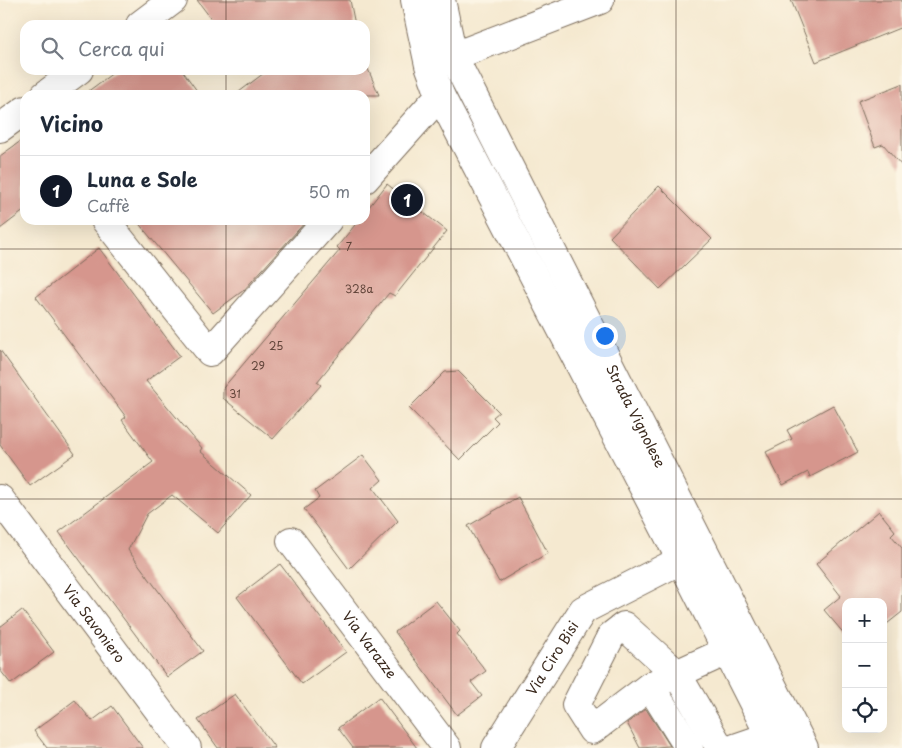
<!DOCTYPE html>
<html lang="it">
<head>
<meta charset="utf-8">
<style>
  body { margin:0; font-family:"Playpen Sans",sans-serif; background:#f2f2f3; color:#1f2937 }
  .controls { position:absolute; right:15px; bottom:15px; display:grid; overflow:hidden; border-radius:10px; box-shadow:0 5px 20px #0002 }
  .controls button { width:45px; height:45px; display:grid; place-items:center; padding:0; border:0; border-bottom:1px solid #e0e1e3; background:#fff; color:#1f2937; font:25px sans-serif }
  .you { position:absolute; left:604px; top:335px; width:18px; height:18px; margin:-12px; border:4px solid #fff; border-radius:50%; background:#1a73e8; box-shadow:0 0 0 8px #1a73e833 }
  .badge { display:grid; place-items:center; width:32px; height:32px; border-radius:50%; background:#111827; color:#fff; font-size:16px; font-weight:700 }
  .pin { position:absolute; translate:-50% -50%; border:2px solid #fff; box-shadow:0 1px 5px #0006 }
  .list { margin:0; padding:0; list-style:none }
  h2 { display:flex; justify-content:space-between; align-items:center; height:65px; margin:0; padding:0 20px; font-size:21px }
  h2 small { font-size:16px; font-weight:400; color:#747a83 }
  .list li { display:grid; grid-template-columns:32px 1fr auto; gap:15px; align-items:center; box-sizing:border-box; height:70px; padding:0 20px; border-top:1px solid #e0e1e3 }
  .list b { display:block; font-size:19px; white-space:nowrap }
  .list p { margin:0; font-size:16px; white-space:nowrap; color:#747a83 }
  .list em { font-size:16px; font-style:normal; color:#747a83 }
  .icon { flex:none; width:28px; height:28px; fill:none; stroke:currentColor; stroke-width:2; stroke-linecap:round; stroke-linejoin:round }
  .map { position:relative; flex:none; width:902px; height:748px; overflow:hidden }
  .search { position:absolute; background:#fff; box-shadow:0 5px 20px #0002; left:20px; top:20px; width:350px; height:55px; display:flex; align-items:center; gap:12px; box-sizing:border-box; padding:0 18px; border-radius:15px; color:#747a83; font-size:19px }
  .panel { position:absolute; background:#fff; box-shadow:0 5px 20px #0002; left:20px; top:90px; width:350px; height:135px; border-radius:15px }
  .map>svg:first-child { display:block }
  .building { fill:#d6968d }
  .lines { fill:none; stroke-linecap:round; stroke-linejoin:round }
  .minor-casing { stroke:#7c6d5c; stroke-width:30 }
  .major-casing { stroke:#7c6d5c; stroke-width:30 }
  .minor { stroke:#fff; stroke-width:28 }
  .major { stroke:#fff; stroke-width:28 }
  .grid { fill:none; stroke:#3b2a1e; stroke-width:1; stroke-opacity:0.55 }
  .labels { text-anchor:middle; stroke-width:4.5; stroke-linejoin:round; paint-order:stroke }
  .number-label { font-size:11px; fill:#62453a }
  .street-label { font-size:14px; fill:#3b2a1e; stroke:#fcf5e5 }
</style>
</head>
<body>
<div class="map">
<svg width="902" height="748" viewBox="0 0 902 748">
  <rect width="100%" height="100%" fill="#fcf5e5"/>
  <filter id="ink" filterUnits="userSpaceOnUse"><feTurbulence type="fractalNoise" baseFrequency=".02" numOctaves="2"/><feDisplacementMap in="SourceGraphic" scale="10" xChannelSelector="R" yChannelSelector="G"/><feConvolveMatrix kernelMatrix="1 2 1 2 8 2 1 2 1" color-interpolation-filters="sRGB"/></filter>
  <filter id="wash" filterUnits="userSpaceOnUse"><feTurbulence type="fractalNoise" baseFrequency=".0096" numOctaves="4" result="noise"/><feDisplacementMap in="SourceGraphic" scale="20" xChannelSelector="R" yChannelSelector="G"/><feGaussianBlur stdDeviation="1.12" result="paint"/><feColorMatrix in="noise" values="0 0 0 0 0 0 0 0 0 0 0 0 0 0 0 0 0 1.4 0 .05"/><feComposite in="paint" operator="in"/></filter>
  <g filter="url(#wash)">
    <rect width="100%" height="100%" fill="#f5e9d0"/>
    <g id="blocks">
      <path class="building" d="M197,0H350L355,25H216Z
        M791,0H902V27L816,62Z
        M365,62L379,95H235L268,70H365Z
        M117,70H182L200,95H83Z
        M902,84V166L883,144L875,147L858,101Z
        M25,138V210L0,229V156Z
        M387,184L447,231L395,296L389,293L317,382L321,385L273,439L223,398V388L340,250L337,247L359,220H365V212Z
        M659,186L712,239L660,289L610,237Z
        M136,220H307L244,290L213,313Z
        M99,248L180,356L146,381L202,448L200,451L251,495L218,533L172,495L147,514L128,550L203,651L167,677L59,532L153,462L122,420L126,417L36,297Z
        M0,350L75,454L30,486L0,445Z
        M458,371L499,412L493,417L498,422L460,460L409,408L445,372Z
        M833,405L858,452L810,477L808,472L783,485L766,452L792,439L787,430Z
        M363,455L382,480L373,488L398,521L349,569L304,509L319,498L315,491Z
        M518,497L548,553L499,582L468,526Z
        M879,511L895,531L891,535L902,548V612L883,627V602H846V636L824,610L841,596L816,564Z
        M280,564L346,652L302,684L237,597Z
        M436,601L460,631L457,634L486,671L471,682L482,696L457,715L395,632Z
        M22,610L54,652L11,684L0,670V627Z
        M235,694L275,748H218L198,720Z
        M379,697L417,748H353L338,728Z
        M75,700L92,721L112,706L143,748H47L34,731Z
        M646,709L670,746L640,748L627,723Z"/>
    </g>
  </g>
  <g filter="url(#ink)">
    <use href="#blocks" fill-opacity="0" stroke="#7c6d5c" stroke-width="1"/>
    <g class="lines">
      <g class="minor-casing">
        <g id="minor">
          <path id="s1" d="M441,0L453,56L804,748"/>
          <path d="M140,25L173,0"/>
          <path d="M436,63L600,0"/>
          <path d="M45,95L79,70"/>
          <path d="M0,128L25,110"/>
          <path d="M365,179L440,95"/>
          <path d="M105,220L210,352L328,220"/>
          <path id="s2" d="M0,499L187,748"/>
          <path id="s3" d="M291,541L447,748"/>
          <path d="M650,686L592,730L576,705L611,636L624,626L677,674L720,748"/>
          <path id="s4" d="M496,748L583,610L681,560"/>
          <path d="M689,748L650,686L727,651"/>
          <path d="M735,748L770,736"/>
        </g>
      </g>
      <g class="major-casing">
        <path id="major" d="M415,0L429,65L440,95L681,560L776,748"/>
      </g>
      <use href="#minor" class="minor"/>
      <use href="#major" class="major"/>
    </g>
  </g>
  <path class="grid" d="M226,0V25M451,0V748M676,0V748M226,70V95M226,220V748M0,249H902M0,499H902"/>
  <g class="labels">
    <g class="number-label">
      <text x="349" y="251">7</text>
      <text x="359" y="293">328a</text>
      <text x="276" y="350">25</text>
      <text x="258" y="370">29</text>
      <text x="235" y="398">31</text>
    </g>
    <g class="street-label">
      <text dy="5" stroke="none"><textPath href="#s1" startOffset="461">Strada Vignolese</textPath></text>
      <text dy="5" stroke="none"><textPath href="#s2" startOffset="156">Via Savoniero</textPath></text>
      <text dy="5" stroke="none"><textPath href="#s3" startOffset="130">Via Varazze</textPath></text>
      <text dy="5" stroke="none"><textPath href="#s4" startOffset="106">Via Ciro Bisi</textPath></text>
    </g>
  </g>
</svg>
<div class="controls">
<button>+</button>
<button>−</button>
<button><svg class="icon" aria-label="locate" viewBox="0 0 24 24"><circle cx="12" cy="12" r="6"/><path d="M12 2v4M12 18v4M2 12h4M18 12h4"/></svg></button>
</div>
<div class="you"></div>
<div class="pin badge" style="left:407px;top:200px">1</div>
<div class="search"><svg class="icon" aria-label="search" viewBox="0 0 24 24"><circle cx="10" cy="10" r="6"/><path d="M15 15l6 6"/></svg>Cerca qui</div>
<section class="panel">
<h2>Vicino<small></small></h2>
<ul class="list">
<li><span class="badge">1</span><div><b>Luna e Sole</b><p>Caffè</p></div><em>50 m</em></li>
</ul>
</section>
</div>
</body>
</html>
